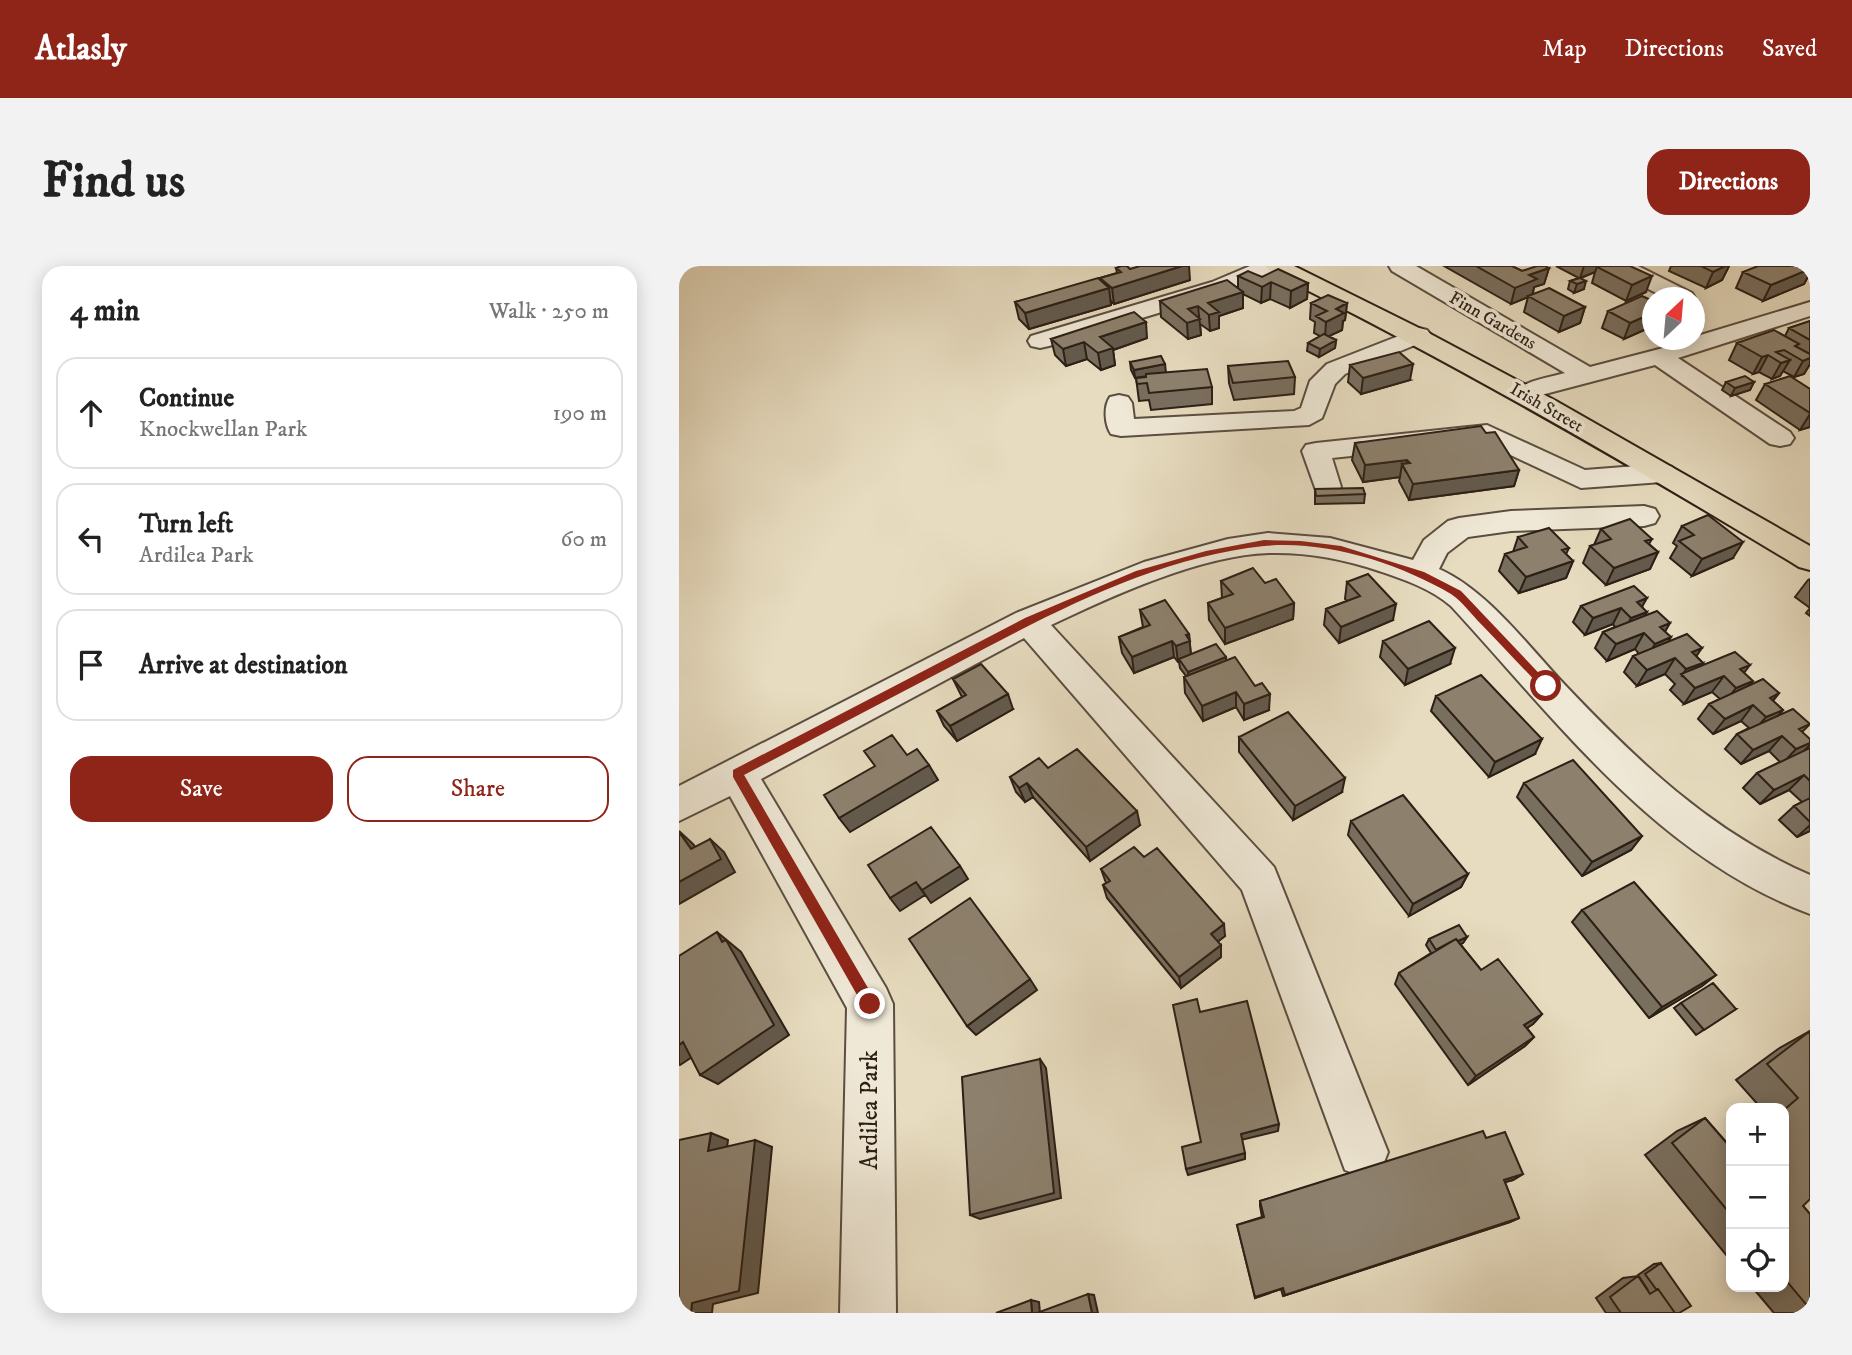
<!DOCTYPE html>
<html lang="en">
<head>
<meta charset="utf-8">
<style>
  body { margin:0; font-family:"IM FELL DW Pica",serif; background:#f2f2f2; color:#222 }
  .controls { position:absolute; right:21px; bottom:21px; display:grid; overflow:hidden; border-radius:14px; box-shadow:0 4px 18px #0003 }
  .controls button { width:63px; height:63px; display:grid; place-items:center; padding:0; border:0; border-bottom:2px solid #e0e0e0; background:#fff; color:#222; font:35px sans-serif }
  .compass { position:absolute; left:963px; top:21px; width:63px; height:63px; border-radius:50%; background:#fff; box-shadow:0 4px 18px #0003; rotate:26deg }
  .stop { position:absolute; width:21px; height:21px; margin:-16px; border:5px solid #8f2418; border-radius:50%; background:#fff }
  .stop.end { background:#8f2418; border-color:#fff; box-shadow:0 2px 7px #0008 }
  .list { margin:0; padding:0; list-style:none }
  h2 { display:flex; justify-content:space-between; align-items:center; height:91px; margin:0; padding:0 28px; font-size:30px }
  h2 small { font-size:23px; font-weight:400; color:#767676 }
  .list li { display:grid; grid-template-columns:46px 1fr auto; gap:21px; align-items:center; box-sizing:border-box; height:112px; margin:0 14px 14px; padding:0 14px; border:2px solid #e0e0e0; border-radius:21px }
  .list b { display:block; font-size:26px; white-space:nowrap }
  .list p { margin:0; font-size:23px; white-space:nowrap; color:#767676 }
  .list em { font-size:23px; font-style:normal; color:#767676 }
  .actions { display:flex; gap:14px; padding:21px 28px }
  .actions a { flex:1; padding:16px 0; border:2px solid #8f2418; border-radius:21px; text-align:center; font-size:24px; color:#8f2418 }
  .actions .main { background:#8f2418; color:#fff }
  .icon { flex:none; width:38px; height:38px; fill:none; stroke:currentColor; stroke-width:2; stroke-linecap:round; stroke-linejoin:round }
  .map { position:relative; flex:none; width:1131px; height:1047px; overflow:hidden; border-radius:21px }
  header { display:flex; align-items:center; gap:42px; box-sizing:border-box; height:98px; padding:0 35px; background:#8f2418; color:#fff }
  header strong { font-size:33px }
  nav { display:flex; gap:38px; margin-inline-start:auto; font-size:24px }
  .intro { display:flex; align-items:center; justify-content:space-between; box-sizing:border-box; height:168px; padding:0 42px }
  h1 { margin:0; font-size:49px }
  .button { padding:18px 32px; border-radius:21px; background:#8f2418; color:#fff; font-size:24px; font-weight:700 }
  main { display:flex; gap:42px; padding:0 42px }
  aside { flex:1; background:#fff; border-radius:21px; box-shadow:0 4px 18px #0003 }
  .map>svg:first-child { display:block }
  .lines { fill:none; stroke-linecap:round; stroke-linejoin:round }
  .minor-casing { stroke:#5b4e40; stroke-width:4 }
  .major-casing { stroke:#2c1f15; stroke-width:4 }
  .minor { fill:#efe8d6; fill-rule:evenodd }
  .major { fill:#e7dcc0; fill-rule:evenodd }
  .wall { fill:#796f5f; stroke:#2c1f15; stroke-width:2 }
  .shaded-wall { fill:#635a4d; stroke:#2c1f15; stroke-width:2 }
  .building { fill:#8d816e; stroke:#2c1f15; stroke-width:2 }
  .route { fill:#8f2418 }
  .labels { text-anchor:middle; stroke-width:7; stroke-linejoin:round; paint-order:stroke }
  .far-street-label { font-size:18px; fill:#2c1f15; stroke:#efe8d6 }
  .near-street-label { font-size:24px; fill:#2c1f15; stroke:#efe8d6 }
</style>
</head>
<body>
<header>
<strong>Atlasly</strong>
<nav><a>Map</a><a>Directions</a><a>Saved</a></nav>
</header>
<div class="intro"><h1>Find us</h1><a class="button">Directions</a></div>
<main>
<aside>
<h2>4 min<small>Walk · 250 m</small></h2>
<ul class="list">
<li><svg class="icon" aria-label="ahead" viewBox="0 0 24 24"><path d="M12 20V5M6 11l6-6 6 6"/></svg><div><b>Continue</b><p>Knockwellan Park</p></div><em>190 m</em></li>
<li><svg class="icon" aria-label="left" viewBox="0 0 24 24"><path d="M17 20v-9H6M10 6l-5 5 5 5"/></svg><div><b>Turn left</b><p>Ardilea Park</p></div><em>60 m</em></li>
<li><svg class="icon" aria-label="arrive" viewBox="0 0 24 24"><path d="M6 21V4h12l-3 4 3 4H6"/></svg><div><b>Arrive at destination</b></div></li>
</ul>
<div class="actions"><a class="main">Save</a><a>Share</a></div>
</aside>
<div class="map">
<svg width="1131" height="1047" viewBox="0 0 1131 1047">
  <rect width="100%" height="100%" fill="#e7dcc0"/>
  <filter id="stains"><feTurbulence type="fractalNoise" baseFrequency=".00286" numOctaves="4"/><feColorMatrix values="0 0 0 0 .2 0 0 0 0 .09 0 0 0 0 .02 0 0 0 .5 -.17"/></filter>
  <radialGradient id="worn" r=".72"><stop offset=".6" stop-color="#630" stop-opacity="0"/><stop offset="1" stop-color="#630" stop-opacity=".3"/></radialGradient>
  <g class="lines">
    <g class="minor-casing">
      <path id="minor" d="M571,0H600L597,5L549,26L370,80L361,82L352,80L349,75L352,70L533,16Z
        M710,0H737L911,101L1015,74V71L1131,36V50L999,92L1111,166L1115,172L1111,178L1101,180L1091,178L976,99L866,128C856,134 849,137 837,134L833,129C844,114 869,112 886,107L713,5Z
        M931,0H959L1013,27L1016,32H987L934,5Z
        M740,62L748,64L752,69L748,74L666,108L656,118L643,152L630,159L442,170L432,168C426,159 424,141 431,131L440,129L449,131L453,137L455,153L615,145L622,142L631,115L648,98Z
        M808,159L906,204L983,198L993,201L997,207L993,213L983,216L902,222L804,176L653,192L662,221L658,227L648,230L638,227L623,185L627,179L637,177Z
        M965,240L976,243L980,250L976,257L965,260L832,265L789,271L768,287L760,303C808,324 849,380 885,418C958,495 1032,566 1131,609V648C977,590 880,457 772,340C751,322 726,314 700,305C665,293 627,286 590,287C522,289 433,330 372,359L595,601L709,886L702,904L684,911L666,904L563,624L345,372L82,513L207,722L214,738L217,1047H161L168,742L51,530L0,555V520L337,347L465,296L549,273L589,267L651,272L734,294L745,274L769,255L780,252L832,245Z"/>
    </g>
    <g class="major-casing">
      <path id="major" d="M587,0H615L742,63L877,135L1131,280V304L1120,301C947,196 772,95 590,5Z"/>
    </g>
    <use href="#minor" class="minor"/>
    <use href="#major" class="major"/>
  </g>
  <path class="wall" d="M765,0H833L843,5L870,2L865,18L855,21L854,28L906,41L901,57L880,66L845,46L849,31L832,38Z
    M877,0H951L967,26L947,35L913,17L916,6L902,12L905,23L895,27L889,23L891,15L900,12Z
    M992,0H1050L1043,14L1027,22L990,5Z
    M1131,0V7L1125,18L1084,35L1057,22L1064,6Z
    M437,2L451,3L511,14L435,38L432,35V39L350,63L340,53L336,36L421,15V12L438,7Z
    M559,10L583,11L629,17L628,33L611,42L591,33L582,37L564,28V42L540,50V62L531,65L521,58L522,69L509,73L482,51L481,35L559,22Z
    M974,35V60L945,73L923,62L929,45Z
    M632,37H668L666,54L664,55L663,64L650,70L657,74L656,82L640,91L628,85L629,77L641,70L635,67L636,56L631,53Z
    M1131,55V98L1125,108L1115,111L1104,105L1101,110L1093,113L1080,106L1074,108L1050,94L1058,77L1106,70L1110,62Z
    M468,72L434,84L436,99L422,104L408,93L387,100L376,89L372,73Z
    M451,96L533,121V138L472,144L470,134L460,135L457,112L467,111V110L456,112L452,104Z
    M671,99L731,114L682,128L669,116Z
    M549,100L616,111L615,128L555,134L550,117Z
    M1047,116H1075L1071,124L1052,130L1043,124Z
    M1086,118L1131,123V161L1121,164L1077,134Z
    M807,167L840,204L835,220L730,234L720,215L721,211L684,216L673,194L676,177Z
    M636,223L686,228L685,237L636,238Z
    M1003,260L1054,292L1013,310L991,292L998,280L994,277Z
    M922,263L973,273L970,278L979,286L971,303L927,319L904,297L911,280L915,279Z
    M839,271L890,282L887,288L894,295L887,312L840,327L820,305L826,288L834,286Z
    M1131,313V350L1127,347L1131,342L1116,331L1129,314Z
    M542,315L586,317L615,337L614,353L546,378L530,354L529,337L543,332Z
    M668,316L714,354L660,377L645,359L647,343L668,335L666,333Z
    M902,340H963L966,349L986,366L990,376L1017,390L1024,397L1022,400L1065,407L1070,420L1100,427L1094,435L1104,444L1099,450L1131,458L1123,466L1125,485L1131,482V565L1118,571L1100,554L1115,540L1123,536L1110,524L1081,538L1064,522L1078,507L1101,496L1090,485L1062,498L1046,483L1058,468L1070,462L1062,455L1034,468L1019,453L1030,438L1041,433L1033,426L1005,438L991,424L996,418L986,408L958,420L945,406L954,390L960,388L956,383L928,395L916,382L924,366L936,361L934,358L906,369L894,356Z
    M461,344L510,368L512,389L547,395L590,444L565,454L557,441L524,455L506,427L505,411L507,410L501,402L500,396H499L495,391L455,407L443,387L440,371L464,361Z
    M704,375L771,398L726,419L701,391Z
    M274,413L334,443L278,475L265,460L258,445L283,431Z
    M757,430L856,488L810,511L752,445Z
    M560,471L663,526L614,554L560,486Z
    M369,502L461,559L411,595L354,531L346,536L337,526L331,511Z
    M845,517L963,570L952,584L903,610L838,531Z
    M672,555L789,608L782,621L730,650L669,569Z
    M465,591L546,670L538,676L542,691L502,722L428,632L424,619L427,617L422,603Z
    M903,644L1037,709L1023,720L970,752L893,656Z
    M788,671L784,677L781,678L802,704L863,748L854,758L848,762L855,771L846,780L789,819L716,718L720,707L752,687L747,679L750,673Z
    M1002,737L1057,743L1017,769L995,742Z
    M1131,765L1124,940L1131,948V1047H1095L1073,1021H1105V842H1082L1057,814L1099,783Z
    M1026,852L1048,877L1052,873V995L966,889L998,865Z
    M807,872L844,908L834,914L826,916L840,952L831,956L604,1030L602,1023L576,1032L558,959L583,951L581,940V935Z
    M982,997L1000,1047H927L917,1032L944,1012L959,1010L969,1024L959,1009L975,998Z"/>
  <path class="shaded-wall" d="M503,0H510L511,14L435,38L433,22Z
    M905,0H921L918,1L916,6L901,12Z
    M1046,0H1050L1043,14L1027,22L1034,6Z
    M870,2L865,18L855,21L853,30H849V31L832,38L836,22L850,9Z
    M1131,3V7L1125,18L1084,35L1092,19Z
    M973,10L967,26L947,35L953,19Z
    M907,15L905,23L895,27L898,18Z
    M592,16L591,33L582,37L583,21Z
    M629,17L628,33L611,42L612,25Z
    M430,22L432,39L350,63L346,47Z
    M564,26V42L540,50V62L531,65L529,37Z
    M668,37L666,54L664,55L663,64L646,72L647,56L657,43Z
    M519,40L522,69L509,73L508,57L509,43Z
    M906,41L901,57L880,66L885,50Z
    M974,47V60L945,73L951,57Z
    M467,56L468,72L434,84L436,99L422,104L419,87L421,71Z
    M657,74L656,82L640,91L641,83Z
    M405,76L408,93L387,100L384,83Z
    M1089,89L1080,106L1074,108L1083,91Z
    M1131,92V98L1125,108L1115,111L1124,95Z
    M1111,94L1101,110L1093,113L1102,97Z
    M486,98L487,107L456,112L455,104Z
    M734,98L731,114L682,128L684,112Z
    M1075,116L1071,124L1052,130L1056,122Z
    M1131,148V161L1121,164Z
    M728,194L726,204L723,198L721,211L684,216L686,199Z
    M840,204L835,220L730,234L734,218Z
    M1064,276L1054,292L1013,310L1023,293Z
    M979,286L971,303L927,319L935,302Z
    M894,295L887,312L840,327L847,311Z
    M968,332L959,348L958,336Z
    M615,337L614,353L546,378V362Z
    M717,338L714,354L660,377L662,361Z
    M942,342L934,358L906,369L914,352Z
    M968,346L959,362L944,368L952,352Z
    M991,357L982,373L981,361Z
    M965,367L956,383L928,395L937,378Z
    M510,368L512,391L500,393V396H499L497,380L507,369Z
    M992,371L983,388L966,394L976,378Z
    M493,375L495,391L455,407L453,391Z
    M776,382L771,398L726,419L729,403Z
    M1023,382L1012,398L1013,386Z
    M547,391V399L510,414L509,406Z
    M996,392L986,408L958,420L968,404Z
    M1024,397L1013,412L1003,410L1007,403Z
    M1071,399L1059,415L1061,403Z
    M1045,410L1033,426L1005,438L1016,422Z
    M1074,415L1061,430L1045,437L1057,422Z
    M557,426V441L524,455L523,440Z
    M1100,427L1087,443L1091,432Z
    M329,428L334,443L278,475L271,460Z
    M591,428L590,444L565,454V438Z
    M1074,439L1062,455L1034,468L1046,453Z
    M1104,444L1091,459L1074,466L1087,451Z
    M1103,470L1090,485L1062,498L1074,484Z
    M863,473L856,488L810,511L816,496Z
    M1131,477V479L1120,490L1103,498L1117,483Z
    M250,499L259,514L171,566L160,552Z
    M1125,509L1110,524L1081,538L1095,524Z
    M666,512L663,526L614,554L616,540Z
    M348,517L354,531L346,536L340,522Z
    M458,545L461,559L411,595L407,581Z
    M1131,559V565L1118,571Z
    M0,565L14,578L28,597L12,583Z
    M963,570L952,584L903,610L913,596Z
    M31,573L45,586L56,606L0,638V616Z
    M281,600L289,613L252,637L243,624Z
    M789,608L782,621L730,650L734,638Z
    M237,616L246,629L221,645L211,632Z
    M545,658L546,670L533,680L532,668Z
    M38,666L62,686L110,769L39,818L21,809L43,676Z
    M788,671L784,677L755,691L758,685Z
    M542,679V691L502,722L500,711Z
    M1037,709L1023,720L970,752L983,741Z
    M351,713L358,724L297,769L288,760Z
    M863,748L854,758L837,769L845,759Z
    M855,771L846,780L789,819L797,810Z
    M4,776L22,785L1,799L0,798V779Z
    M361,793L367,802L382,932L301,953L291,949Z
    M600,858L599,865L562,874V868Z
    M32,867L49,874L47,891L29,885Z
    M76,874L93,881L79,1027L34,1038L33,1047H12L13,1037Z
    M566,887V893L509,909L507,903Z
    M844,908L834,914L816,919L825,914Z
    M840,952L831,956L604,1030L606,1029Z
    M604,1022L602,1023L576,1032V1031Z
    M409,1028L415,1029L419,1047H413Z
    M352,1034L360,1036L361,1047H353Z"/>
  <path class="building" d="M442,0H448L451,3L461,0H503L433,22L421,12L442,6L437,2Z
    M797,0H833L843,5L858,0H866L870,2L850,9L858,13L836,22Z
    M921,0H951L973,10L953,19L918,1Z
    M1022,0H1046L1034,6Z
    M1079,0H1130L1131,3L1092,19L1064,6Z
    M599,3L629,17L612,25L592,16L583,21L559,10L569,5L583,11Z
    M419,12L430,22L346,47L336,36Z
    M901,12L907,15L898,18L891,15Z
    M548,14L564,26L529,37L540,46L530,49L519,40L509,43L521,53L508,57L481,35Z
    M870,22L906,41L885,50L849,30Z
    M649,29L668,37L657,43L665,47L647,56L637,50L648,45L632,37Z
    M963,30L974,35V47L951,57L929,45Z
    M455,46L467,56L421,71L434,82L419,87L405,76L384,83L372,73Z
    M1131,55V74L1110,62Z
    M1095,64L1120,78L1116,80L1131,88V92L1124,95L1105,84L1097,86L1111,94L1102,97L1089,89L1083,91L1058,77Z
    M645,68L657,74L641,83L629,77Z
    M720,86L734,98L684,112L671,99Z
    M482,90L486,98L455,104L451,96Z
    M609,95L616,111L554,117L549,100Z
    M528,103L533,121L470,127L468,117L458,118L457,112L467,111V108Z
    M1066,110L1075,116L1056,122L1047,116Z
    M1111,110L1131,123V147L1086,118Z
    M802,160L807,167L816,166L840,204L734,218L723,198L731,197L728,194L686,199L676,177Z
    M684,222L686,228L637,230L636,223Z
    M1029,249L1064,276L1023,293L1000,275L1015,269L1003,260Z
    M951,253L973,273L966,275L979,286L935,302L911,280L932,273L922,263Z
    M870,262L890,282L883,284L894,295L847,311L826,288L848,281L839,271Z
    M574,302L586,317L597,313L615,337L546,362L529,337L554,328L542,315Z
    M689,308L717,338L662,361L647,343L681,330L668,316Z
    M955,320L968,332L958,336L968,346L952,352L942,342L914,352L902,340Z
    M486,334L510,368L507,369L511,375L497,380L493,375L453,391L440,371L471,359L461,344Z
    M978,345L991,357L981,361L992,371L976,378L965,367L937,378L924,366Z
    M750,355L776,382L729,403L704,375Z
    M1008,368L1023,382L1013,386L1024,397L1007,403L996,392L968,404L954,390Z
    M537,378L547,391L509,406L500,393Z
    M1056,386L1071,399L1061,403L1074,415L1057,422L1045,410L1016,422L1002,408Z
    M556,391L576,420L583,417L591,428L565,438L557,426L523,440L505,411Z
    M302,398L329,428L271,460L258,445L287,429L274,413Z
    M802,409L863,473L816,496L757,430Z
    M1084,413L1100,427L1091,432L1104,444L1087,451L1074,439L1046,453L1030,438Z
    M1114,443L1131,458L1120,463L1131,473V477L1117,483L1103,470L1074,484L1058,468Z
    M609,446L666,512L616,540L560,471Z
    M213,469L228,489L238,483L250,499L160,552L145,529L196,500L185,485Z
    M1131,482V515L1125,509L1095,524L1078,507Z
    M398,483L458,545L407,581L348,517L340,522L331,511L360,492L369,502Z
    M894,494L963,570L913,596L845,517Z
    M724,529L789,608L734,638L672,555Z
    M1131,532V556L1115,540Z
    M252,561L281,600L243,624L237,616L211,632L189,599Z
    M0,566L12,583L31,573L42,593L0,616Z
    M455,581L465,591L478,582L545,658L532,668L542,679L500,711L424,619L431,615L422,603Z
    M955,616L1037,709L983,741L903,644Z
    M291,632L351,713L288,760L230,673Z
    M780,659L788,671L779,675L777,673L757,684L750,673Z
    M38,666L43,676L47,674L95,759L21,809L4,776L0,779V690Z
    M777,673L802,704L819,693L863,748L845,759L855,771L797,810L720,707Z
    M1034,717L1057,743L1025,764L1002,737Z
    M518,733L521,746L568,735L600,858L562,868L566,887L507,903L503,881L522,876L494,739Z
    M1131,765V933L1124,940L1131,948V1043L1105,1012V844L1119,832L1088,798Z
    M361,793L375,927L291,949L283,811Z
    M1026,852L1052,882V949L993,877Z
    M804,865L807,872L826,866L844,908L825,914L840,952L606,1029L604,1022L576,1031L558,959L585,951L581,935Z
    M32,867L29,885L76,874L60,1025L13,1037L12,1047H0V874Z
    M982,997L1012,1040L1000,1047H996L979,1023H977L966,1008Z
    M959,1010L971,1028L979,1023L996,1047H942L931,1031Z
    M409,1028L413,1047H358Z
    M352,1034L353,1047H317Z"/>
  <path class="route" d="M585,274L622,275L662,280L745,306L782,325L872,420L871,423H864C843,401 822,379 802,358C792,348 783,335 772,328C719,297 647,274 585,280C473,292 369,349 271,401C202,437 134,473 65,509L196,734V743H186L54,511V504L346,352L457,305L527,285Z"/>
  <g class="labels">
    <g class="far-street-label">
      <text transform="translate(814 54) rotate(30)" y="6">Finn Gardens</text>
      <text transform="translate(868 141) rotate(30)" y="6">Irish Street</text>
    </g>
    <g class="near-street-label">
      <text transform="translate(190 844) rotate(-90)" y="8">Ardilea Park</text>
    </g>
  </g>
  <rect width="100%" height="100%" filter="url(#stains)"/>
  <rect width="100%" height="100%" fill="url(#worn)"/>
</svg>
<div class="controls">
<button>+</button>
<button>−</button>
<button><svg class="icon" aria-label="locate" viewBox="0 0 24 24"><circle cx="12" cy="12" r="6"/><path d="M12 2v4M12 18v4M2 12h4M18 12h4"/></svg></button>
</div>
<svg class="compass" viewBox="-18 -18 36 36"><path d="M0-13l5 13h-10z" fill="#e53935"/><path d="M0 13l5-13h-10z" fill="#767676"/></svg>
<div class="stop" style="left:867px;top:420px"></div>
<div class="stop end" style="left:191px;top:738px"></div>
</div>
</main>
</body>
</html>
